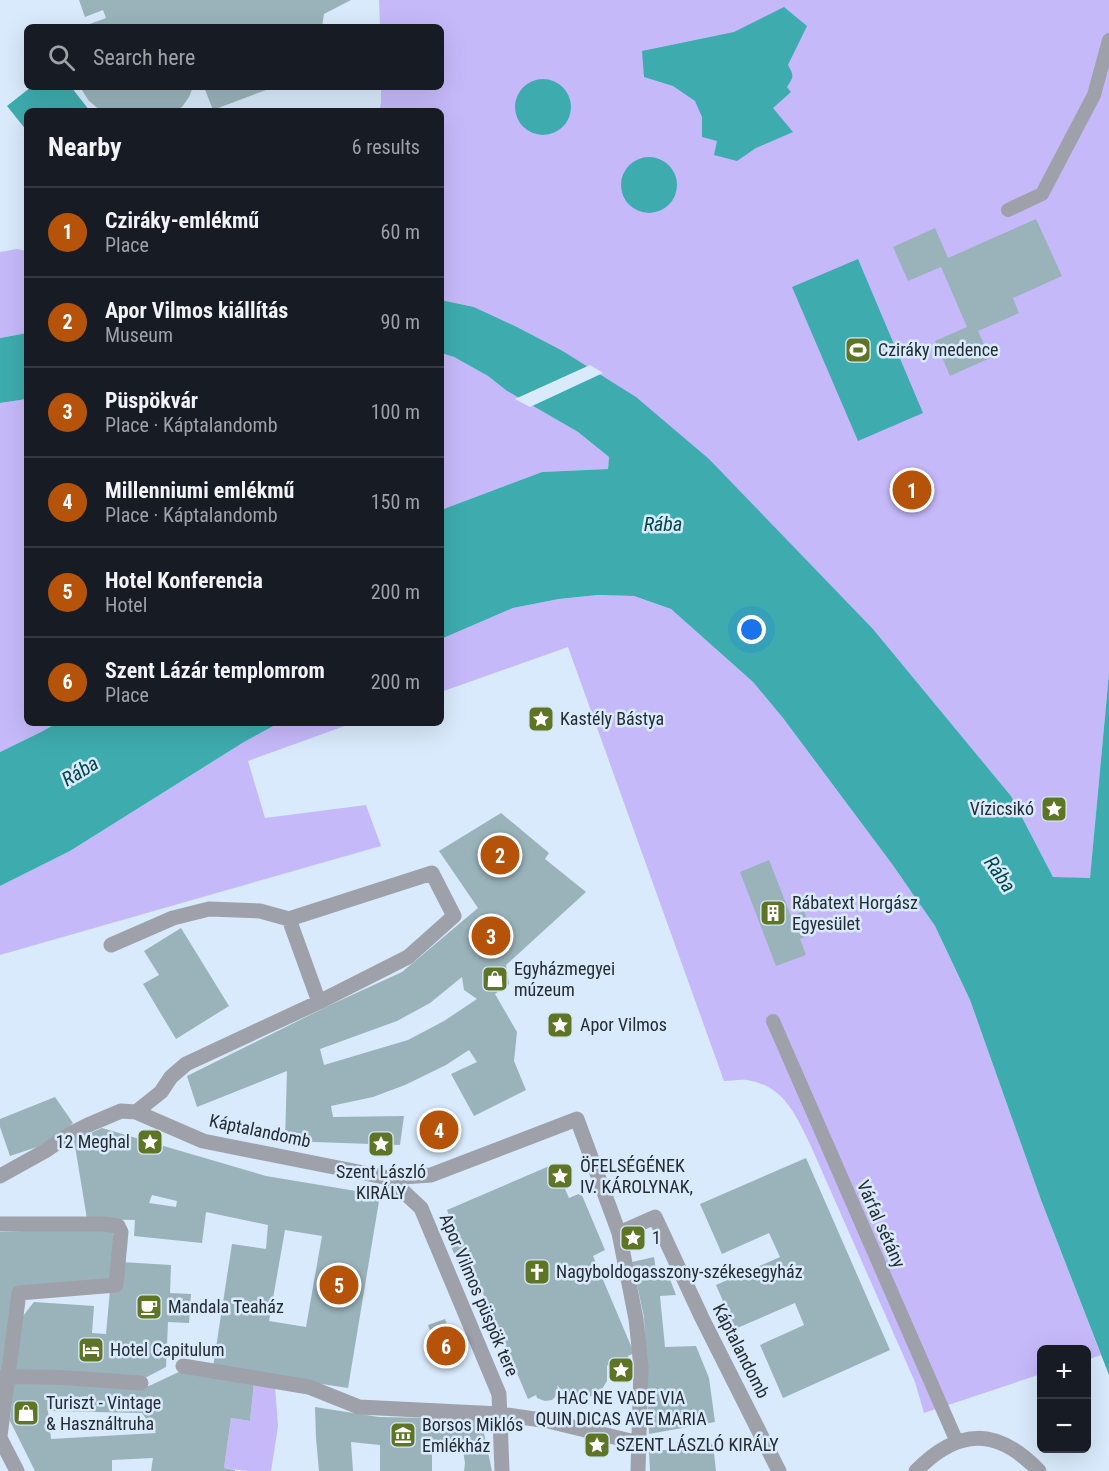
<!DOCTYPE html>
<html lang="en">
<head>
<meta charset="utf-8">
<style>
  body { margin:0; font-family:"Roboto Condensed",sans-serif; background:#20242c; color:#f1f3f6 }
  .controls { position:absolute; right:18px; bottom:18px; display:grid; overflow:hidden; border-radius:9px; box-shadow:0 6px 24px #0002 }
  .controls button { width:54px; height:54px; display:grid; place-items:center; padding:0; border:0; border-bottom:2px solid #363941; background:#171b24; color:#f1f3f6; font:30px sans-serif }
  .you { position:absolute; left:752px; top:630px; width:21px; height:21px; margin:-15px; border:4px solid #fff; border-radius:50%; background:#1a73e8; box-shadow:0 0 0 9px #1a73e833 }
  .badge { display:grid; place-items:center; width:39px; height:39px; border-radius:50%; background:#b45309; color:#fff; font-size:20px; font-weight:700 }
  .pin { position:absolute; translate:-50% -50%; border:3px solid #fff; box-shadow:0 2px 6px #0006 }
  .list { margin:0; padding:0; list-style:none }
  h2 { display:flex; justify-content:space-between; align-items:center; height:78px; margin:0; padding:0 24px; font-size:26px }
  h2 small { font-size:20px; font-weight:400; color:#9ea1a6 }
  .list li { display:grid; grid-template-columns:39px 1fr auto; gap:18px; align-items:center; box-sizing:border-box; height:90px; padding:0 24px; border-top:2px solid #363941 }
  .list b { display:block; font-size:22px; white-space:nowrap }
  .list p { margin:0; font-size:20px; white-space:nowrap; color:#9ea1a6 }
  .list em { font-size:20px; font-style:normal; color:#9ea1a6 }
  .icon { flex:none; width:33px; height:33px; fill:none; stroke:currentColor; stroke-width:2; stroke-linecap:round; stroke-linejoin:round }
  .map { position:relative; flex:none; width:1109px; height:1471px; overflow:hidden }
  .search { position:absolute; background:#171b24; box-shadow:0 6px 24px #0002; left:24px; top:24px; width:420px; height:66px; display:flex; align-items:center; gap:15px; box-sizing:border-box; padding:0 21px; border-radius:9px; color:#9ea1a6; font-size:22px }
  .panel { position:absolute; background:#171b24; box-shadow:0 6px 24px #0002; left:24px; top:108px; width:420px; height:618px; border-radius:9px }
  .map>svg:first-child { display:block }
  .green { fill:#c6b9fa }
  .water { fill:#3eacae }
  .pier { fill:#d8eafb }
  .building { fill:#9ab3bb; fill-rule:evenodd }
  .lines { fill:none; stroke-linecap:round; stroke-linejoin:round }
  .service { stroke:#9ea1aa; stroke-width:14 }
  .pedestrian { stroke:#9ea1aa; stroke-width:15 }
  .minor { stroke:#9ea1aa; stroke-width:15 }
  .labels { text-anchor:middle; stroke-width:5; stroke-linejoin:round; paint-order:stroke }
  .poi-label { font-size:18px; fill:#252c32; stroke:#d8eafb; text-anchor:start }
  .street-label { font-size:18px; fill:#252c32; stroke:#d8eafb }
  .water-label { font-size:20px; font-style:italic; fill:#024849; stroke:#d8eafb }
</style>
</head>
<body>
<div class="map">
<svg width="1109" height="1471" viewBox="0 0 1109 1471">
  <rect width="100%" height="100%" fill="#d8eafb"/>
  <path class="green" d="M379,0H1109V672L1090,879L1053,877L1011,796L873,629L708,459L561,350L517,327L474,307L441,300V111H379L381,103V87H441V27H380Z
    M17,249L27,251V333L0,338V252Z
    M441,353L454,357L488,376L507,391L578,432L609,457L608,469L542,472L441,510Z
    M27,399V723H57L43,731L0,752V403Z
    M598,595L634,596L671,609L753,682L783,718L892,864L935,926L970,1000L1041,1200L1101,1355L1087,1360L1086,1350H1042L1041,1374L924,1413L915,1382L810,1144C795,1114 784,1086 747,1080C740,1079 731,1081 724,1081L568,647L441,692V639L513,608L559,599Z
    M279,723H353L248,761L265,818L366,805L381,846L0,955V886L70,851L244,742Z
    M254,1383L275,1387L278,1426L271,1471H248L224,1468L231,1418L250,1421Z"/>
  <path class="water" d="M784,7L807,26L788,65C794,76 794,76 787,87L791,92L773,108L793,132L756,148L737,161L714,155L717,141L702,137V117L695,101L673,86L644,77L642,51L734,32Z
    M515 107a28 28 0 1 1 56 0a28 28 0 1 1-56 0Z
    M31,87H71L90,111H27V131L7,106Z
    M621 185a28 28 0 1 1 56 0a28 28 0 1 1-56 0Z
    M858,259L923,413L858,441L792,287Z
    M441,300L474,307L517,327L561,350L636,397L709,459L873,629L1011,796L1053,877L1090,878L1109,673V1375L1041,1200L970,1000L935,926L892,864L783,718L753,682L671,609L634,596L598,595L559,599L513,608L441,639V510L542,472L608,469L609,457L578,432L507,391L488,376L454,357L441,353Z
    M27,333V399L0,403V338Z
    M57,723H279L244,742L70,851L0,886V752L43,731Z"/>
  <path class="pier" d="M590,365L603,373L530,407L515,399Z"/>
  <path class="building" d="M79,0H351L324,14L322,27H86L87,25L106,18L103,10L85,17Z
    M80,87H193L189,97L182,107L175,111H101L89,101Z
    M204,87H265L266,90L213,110Z
    M1036,219L1062,276L1013,298L1019,313L978,331L990,358L950,376L935,341L967,327L941,267L908,281L893,247L935,228L948,258Z
    M501,813L549,853L545,859L586,892L506,965L509,984L495,994L517,1032L514,1061L526,1090L474,1116L451,1074L477,1062L469,1050L446,1065L405,1085L373,1097L331,1106L333,1117L404,1116L400,1145L285,1141L287,1071L197,1107L187,1076L328,1006L402,972L478,908L439,851ZM462,977L464,990L477,999L444,1021L408,1040L324,1065L320,1049L397,1021L430,1003Z
    M769,860L791,916L804,911L813,934L800,939L806,955L776,966L740,872Z
    M181,928L229,1006L176,1039L143,984L159,975L144,951Z
    M55,1097L73,1123L58,1136L37,1147L10,1156L0,1127V1119Z
    M102,1128L266,1176L380,1195L348,1388L213,1367L232,1244L266,1249L268,1225L206,1212L202,1243L134,1236L135,1220L87,1219L74,1140ZM152,1195L177,1201L176,1207L149,1203ZM285,1230L322,1236L306,1327L269,1321Z
    M806,1158L890,1350L783,1398L760,1345L804,1325L795,1303L735,1329L716,1285L780,1257L769,1233L722,1254L700,1204Z
    M554,1164L569,1198L581,1193L605,1250L593,1256L634,1353L628,1356V1362L622,1369H612L607,1365V1381L602,1389L595,1395L582,1399L573,1398L565,1394L557,1385L558,1389L555,1397L552,1400L545,1401L537,1398L536,1395L528,1399L481,1289L471,1293L450,1244L459,1240L447,1210Z
    M113,1227L114,1260L111,1277L105,1281L13,1288L1,1374H0V1232Z
    M654,1257L657,1277L668,1274L676,1295L660,1296L665,1347L696,1346L709,1378L715,1422L649,1434L644,1317L632,1262Z
    M121,1262L171,1265L170,1293L191,1294L189,1323L168,1322L166,1367L141,1380L13,1374L19,1321L34,1302L94,1306L92,1333L106,1334L110,1290Z
    M445,1319L458,1352V1358L457,1363L451,1367L443,1364L440,1359L428,1325Z
    M183,1370L254,1383L250,1421L231,1418L224,1468L235,1470V1471H151L153,1458L112,1460V1471H35L10,1421L14,1379L149,1386ZM48,1411L142,1413L156,1433L51,1439Z
    M315,1407L379,1417L481,1419L492,1471H464L465,1463L462,1445L432,1447V1471H380V1445L351,1442L353,1471H319L316,1438Z
    M713,1444L716,1471H650L649,1452Z"/>
  <g class="lines">
    <path class="service" d="M1008,210L1042,194L1094,95L1109,40
      M773,1021L957,1442"/>
    <path class="pedestrian" d="M289,919L319,1002
      M111,945L173,918L209,909L260,911L289,919L432,873L454,916L408,957L319,1002L186,1064L171,1077L161,1092L136,1112
      M0,1176L45,1151L70,1134L88,1125L121,1111L136,1112L203,1141L389,1178L431,1175L577,1119L619,1233L636,1319L641,1367L638,1471
      M389,1178L421,1208L499,1394L502,1471
      M0,1224H104L118,1226L121,1232L116,1285L19,1293L0,1436
      M619,1233L655,1217L702,1318L779,1471
      M183,1366L309,1387L359,1407L500,1414L548,1421L639,1443
      M0,1378C12,1376 25,1377 38,1377C72,1377 106,1381 141,1383
      M0,1438L17,1471"/>
    <path class="minor" d="M916,1471C958,1428 997,1427 1039,1471"/>
  </g>
  <defs>
    <g id="stadium-square" transform="scale(1.35)"><rect x="-9" y="-9" width="18" height="18" rx="4" fill="#5f7526" stroke="#d8eafb"/><path d="M0-5a6.5 5 0 1 0 0 10a6.5 5 0 1 0 0-10ZM-3.5-1.8h7v3.6h-7Z" fill="#fff"/></g>
    <g id="sight-square" transform="scale(1.35)"><rect x="-9" y="-9" width="18" height="18" rx="4" fill="#5f7526" stroke="#d8eafb"/><path d="M0-6L1.8-2.2L6-1.7L2.9 1.2L3.7 5.4L0 3.3L-3.7 5.4L-2.9 1.2L-6-1.7L-1.8-2.2Z" fill="#fff"/></g>
    <g id="building-square" transform="scale(1.35)"><rect x="-9" y="-9" width="18" height="18" rx="4" fill="#5f7526" stroke="#d8eafb"/><path d="M-4-6H4V6H1V3H-1V6H-4ZM-2.5-4.3h1.7v1.8h-1.7ZM.8-4.3h1.7v1.8H.8ZM-2.5-1h1.7V.8h-1.7ZM.8-1h1.7V.8H.8Z" fill="#fff"/></g>
    <g id="shop-square" transform="scale(1.35)"><rect x="-9" y="-9" width="18" height="18" rx="4" fill="#5f7526" stroke="#d8eafb"/><path d="M-5-2.5h2.3a2.7 3.5 0 0 1 5.4 0H5L5.5 6h-11ZM-1.5-2.5h3a1.5 2.3 0 0 0-3 0Z" fill="#fff"/></g>
    <g id="church-square" transform="scale(1.35)"><rect x="-9" y="-9" width="18" height="18" rx="4" fill="#5f7526" stroke="#d8eafb"/><path d="M-1.2-6h2.4v3.5h3.3v2.4h-3.3V6h-2.4V-.1h-3.3v-2.4h3.3Z" fill="#fff"/></g>
    <g id="cafe-square" transform="scale(1.35)"><rect x="-9" y="-9" width="18" height="18" rx="4" fill="#5f7526" stroke="#d8eafb"/><path d="M-5.5-4.5H6V0H3Q3 3.5 0 3.5H-2.5Q-5.5 3.5-5.5 0ZM3-3.2v2h1.7v-2ZM-6 4.5H4V6H-6Z" fill="#fff"/></g>
    <g id="hotel-square" transform="scale(1.35)"><rect x="-9" y="-9" width="18" height="18" rx="4" fill="#5f7526" stroke="#d8eafb"/><path d="M-6-4.5h1.5V1H6V5H4.5V3h-9V5H-6ZM-4 0a1.8 1.8 0 1 1 3.6 0ZM.5 0V-2.5h3Q6-2.5 6 0Z" fill="#fff"/></g>
    <g id="museum-square" transform="scale(1.35)"><rect x="-9" y="-9" width="18" height="18" rx="4" fill="#5f7526" stroke="#d8eafb"/><path d="M0-6L6-3V-2H-6V-3ZM-5-1h2V3h-2ZM-1-1h2V3h-2ZM3-1h2V3H3ZM-6 4H6V6H-6Z" fill="#fff"/></g>
  </defs>
  <g fill-rule="evenodd">
    <use href="#stadium-square" x="858" y="350"/>
    <use href="#sight-square" x="541" y="719"/>
    <use href="#sight-square" x="1054" y="809"/>
    <use href="#building-square" x="773" y="913"/>
    <use href="#shop-square" x="495" y="979"/>
    <use href="#sight-square" x="560" y="1025"/>
    <use href="#sight-square" x="150" y="1142"/>
    <use href="#sight-square" x="381" y="1144"/>
    <use href="#sight-square" x="560" y="1176"/>
    <use href="#sight-square" x="633" y="1238"/>
    <use href="#church-square" x="537" y="1272"/>
    <use href="#cafe-square" x="149" y="1307"/>
    <use href="#hotel-square" x="91" y="1350"/>
    <use href="#sight-square" x="621" y="1370"/>
    <use href="#shop-square" x="26" y="1413"/>
    <use href="#museum-square" x="403" y="1435"/>
    <use href="#sight-square" x="597" y="1445"/>
  </g>
  <g class="labels">
    <g class="poi-label">
      <text x="878" y="356">Cziráky medence</text>
      <text x="560" y="725">Kastély Bástya</text>
      <text x="1034" y="815" text-anchor="end">Vízicsikó</text>
      <text x="792" y="909">Rábatext Horgász<tspan x="792" dy="21">Egyesület</tspan></text>
      <text x="514" y="975">Egyházmegyei<tspan x="514" dy="21">múzeum</tspan></text>
      <text x="580" y="1031">Apor Vilmos</text>
      <text x="130" y="1148" text-anchor="end">12 Meghal</text>
      <text x="580" y="1172">ÖFELSÉGÉNEK<tspan x="580" dy="21">IV. KÁROLYNAK,</tspan></text>
      <text x="381" y="1178" text-anchor="middle">Szent László<tspan x="381" dy="21">KIRÁLY</tspan></text>
      <text x="652" y="1244">1</text>
      <text x="556" y="1278">Nagyboldogasszony-székesegyház</text>
      <text x="168" y="1313">Mandala Teaház</text>
      <text x="110" y="1356">Hotel Capitulum</text>
      <text x="621" y="1404" text-anchor="middle">HAC NE VADE VIA<tspan x="621" dy="21">QUIN DICAS AVE MARIA</tspan></text>
      <text x="46" y="1409">Turiszt - Vintage<tspan x="46" dy="21">&amp; Használtruha</tspan></text>
      <text x="422" y="1431">Borsos Miklós<tspan x="422" dy="21">Emlékház</tspan></text>
      <text x="616" y="1451">SZENT LÁSZLÓ KIRÁLY</text>
    </g>
    <g class="street-label">
      <text transform="translate(260 1131) rotate(12)" y="6">Káptalandomb</text>
      <text transform="translate(881 1224) rotate(66)" y="6">Várfal sétány</text>
      <text transform="translate(479 1295) rotate(67)" y="6">Apor Vilmos püspök tere</text>
      <text transform="translate(741 1351) rotate(63)" y="6">Káptalandomb</text>
    </g>
    <g class="water-label">
      <text x="663" y="531">Rába</text>
      <text transform="translate(80 771) rotate(-31)" y="7">Rába</text>
      <text transform="translate(1000 874) rotate(55)" y="7">Rába</text>
    </g>
  </g>
</svg>
<div class="controls">
<button>+</button>
<button>−</button>
</div>
<div class="you"></div>
<div class="pin badge" style="left:912px;top:490px">1</div>
<div class="pin badge" style="left:500px;top:855px">2</div>
<div class="pin badge" style="left:491px;top:936px">3</div>
<div class="pin badge" style="left:439px;top:1130px">4</div>
<div class="pin badge" style="left:339px;top:1285px">5</div>
<div class="pin badge" style="left:446px;top:1346px">6</div>
<div class="search"><svg class="icon" aria-label="search" viewBox="0 0 24 24"><circle cx="10" cy="10" r="6"/><path d="M15 15l6 6"/></svg>Search here</div>
<section class="panel">
<h2>Nearby<small>6 results</small></h2>
<ul class="list">
<li><span class="badge">1</span><div><b>Cziráky-emlékmű</b><p>Place</p></div><em>60 m</em></li>
<li><span class="badge">2</span><div><b>Apor Vilmos kiállítás</b><p>Museum</p></div><em>90 m</em></li>
<li><span class="badge">3</span><div><b>Püspökvár</b><p>Place · Káptalandomb</p></div><em>100 m</em></li>
<li><span class="badge">4</span><div><b>Millenniumi emlékmű</b><p>Place · Káptalandomb</p></div><em>150 m</em></li>
<li><span class="badge">5</span><div><b>Hotel Konferencia</b><p>Hotel</p></div><em>200 m</em></li>
<li><span class="badge">6</span><div><b>Szent Lázár templomrom</b><p>Place</p></div><em>200 m</em></li>
</ul>
</section>
</div>
</body>
</html>
